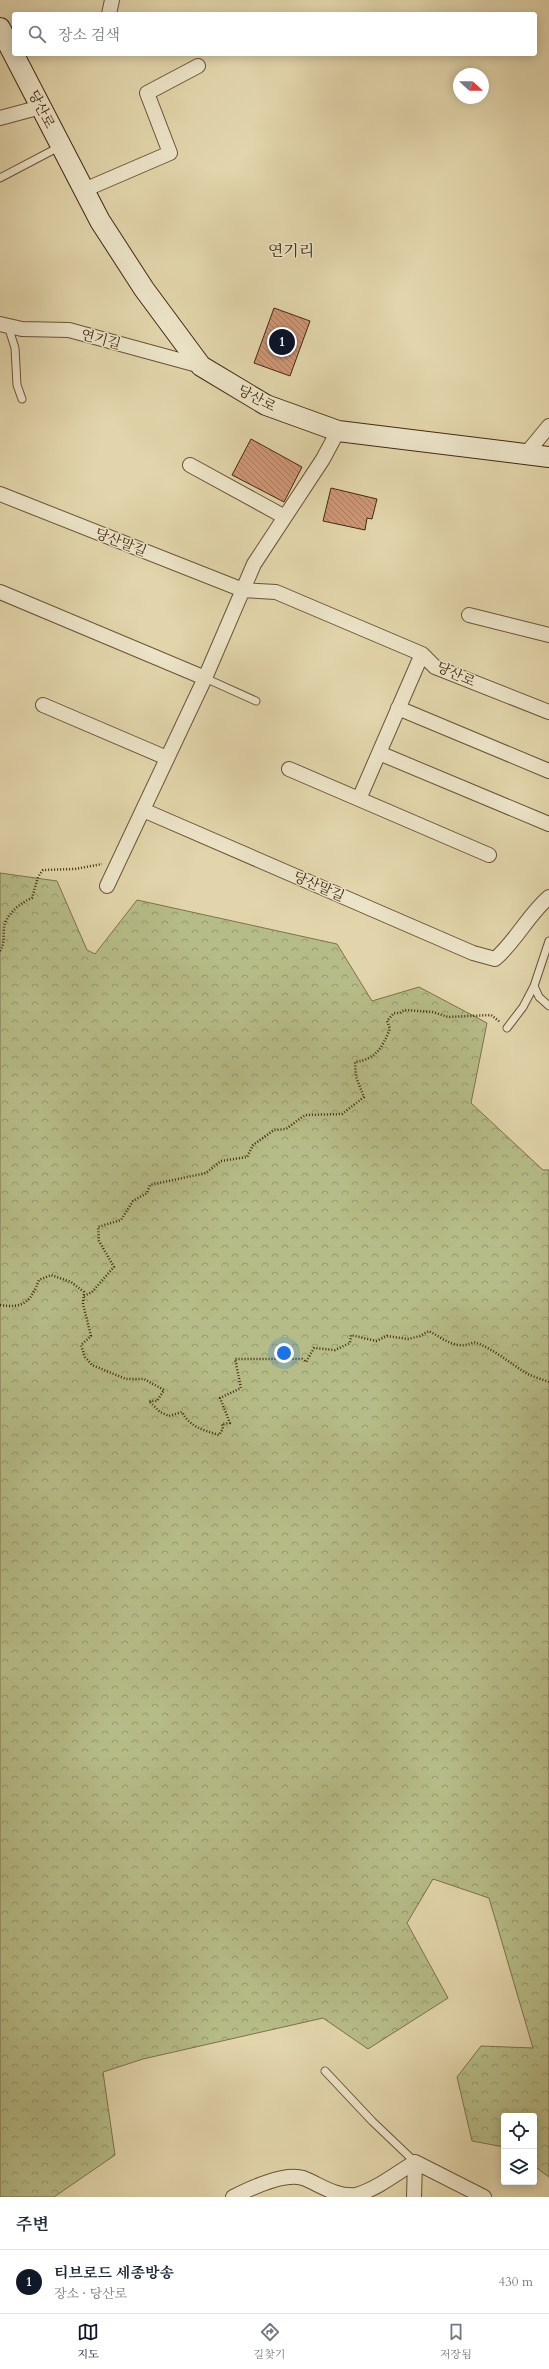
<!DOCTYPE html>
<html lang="ko">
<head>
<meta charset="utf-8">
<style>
  body { margin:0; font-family:Cardo,"Noto Serif KR",serif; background:#f2f2f3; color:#1f2937 }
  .controls { position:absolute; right:12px; bottom:12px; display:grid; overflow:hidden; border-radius:4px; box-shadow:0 2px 10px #0003 }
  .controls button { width:36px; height:36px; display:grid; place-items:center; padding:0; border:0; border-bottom:1px solid #e0e1e3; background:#fff; color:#1f2937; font:20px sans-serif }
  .compass { position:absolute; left:453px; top:68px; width:36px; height:36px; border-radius:50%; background:#fff; box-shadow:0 2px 10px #0003; rotate:112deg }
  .you { position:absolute; left:284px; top:1353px; width:14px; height:14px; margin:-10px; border:3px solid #fff; border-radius:50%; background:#1a73e8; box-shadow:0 0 0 6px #1a73e833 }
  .badge { display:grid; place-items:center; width:26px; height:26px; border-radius:50%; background:#111827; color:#fff; font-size:13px; font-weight:700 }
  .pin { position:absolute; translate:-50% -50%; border:2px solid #fff; box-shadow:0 1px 4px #0006 }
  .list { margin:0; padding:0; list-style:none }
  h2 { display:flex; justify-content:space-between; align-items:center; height:52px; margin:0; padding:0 16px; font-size:17px }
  h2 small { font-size:13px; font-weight:400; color:#747a83 }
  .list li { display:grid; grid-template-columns:26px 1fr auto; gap:12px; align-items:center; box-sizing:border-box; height:64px; padding:0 16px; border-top:1px solid #e0e1e3 }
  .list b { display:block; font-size:15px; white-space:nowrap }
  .list p { margin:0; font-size:13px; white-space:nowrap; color:#747a83 }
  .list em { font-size:13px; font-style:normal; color:#747a83 }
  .icon { flex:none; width:22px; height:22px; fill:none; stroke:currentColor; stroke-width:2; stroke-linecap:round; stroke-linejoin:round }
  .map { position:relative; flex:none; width:549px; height:2197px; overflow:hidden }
  .search { position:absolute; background:#fff; box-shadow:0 2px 10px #0003; left:12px; right:12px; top:12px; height:44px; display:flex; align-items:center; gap:10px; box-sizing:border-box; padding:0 14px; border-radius:4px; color:#747a83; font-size:15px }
  .sheet { height:116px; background:#fff }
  nav { display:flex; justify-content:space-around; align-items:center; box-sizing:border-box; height:56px; border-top:1px solid #e0e1e3; background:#fff; font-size:11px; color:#747a83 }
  nav a { display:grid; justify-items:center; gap:2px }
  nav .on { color:#111827 }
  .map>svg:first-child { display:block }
  .forest { fill:url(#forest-crowns); stroke:#7c724c }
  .building { fill:url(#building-back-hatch); stroke:#432811 }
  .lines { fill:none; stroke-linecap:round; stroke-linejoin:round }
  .lane-casing { stroke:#6b5338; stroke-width:9 }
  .street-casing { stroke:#6b5338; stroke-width:16 }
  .secondary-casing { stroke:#432811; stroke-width:22 }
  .path { stroke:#432811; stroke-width:2.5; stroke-dasharray:1 2; stroke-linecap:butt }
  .lane { stroke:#ece4c8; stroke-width:7 }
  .street { stroke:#ece4c8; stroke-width:14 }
  .secondary { stroke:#ece4c8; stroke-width:20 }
  .labels { text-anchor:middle; stroke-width:3; stroke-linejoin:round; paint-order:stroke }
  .street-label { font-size:14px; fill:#432811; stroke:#ece4c8 }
  .quarter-label { font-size:16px; fill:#432811; stroke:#ece4c8 }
</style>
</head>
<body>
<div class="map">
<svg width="549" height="2197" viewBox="0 0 549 2197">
  <defs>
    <pattern id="forest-crowns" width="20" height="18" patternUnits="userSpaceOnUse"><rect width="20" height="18" fill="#b6bc87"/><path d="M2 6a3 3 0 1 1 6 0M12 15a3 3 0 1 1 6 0" fill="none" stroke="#96996d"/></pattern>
    <pattern id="building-back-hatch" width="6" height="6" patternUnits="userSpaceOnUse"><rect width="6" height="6" fill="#cf9674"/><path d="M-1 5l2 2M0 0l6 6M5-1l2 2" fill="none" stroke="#aa7a5e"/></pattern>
  </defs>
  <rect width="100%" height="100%" fill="#e2d5ab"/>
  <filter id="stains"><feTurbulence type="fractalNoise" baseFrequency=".005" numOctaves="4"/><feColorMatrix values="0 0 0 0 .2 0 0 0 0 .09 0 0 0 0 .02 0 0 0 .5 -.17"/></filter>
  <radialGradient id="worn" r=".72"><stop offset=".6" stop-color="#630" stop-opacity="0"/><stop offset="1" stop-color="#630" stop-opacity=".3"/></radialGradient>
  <path class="forest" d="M0,873L57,881L87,950L95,954L137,900L337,944L372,1001L419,987L487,1023L471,1103L543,1170H549V2177L534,2166V2116H504V2147L472,2141L457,2077L481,2046L533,2048L489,1898L433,1879L407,1923L448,1998L368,2049L323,2018L143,2059L103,2072L115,2155L54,2197H0Z"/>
  <path class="building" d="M274,308L310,321L290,376L254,363Z
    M251,439L302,467L284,502L232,475Z
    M331,488L377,499L372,519L367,518L365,530L323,521Z"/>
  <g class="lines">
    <g class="lane-casing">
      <path id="lane" d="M0,178L59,147
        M8,326L15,348L17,385L22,399
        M205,678L256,701
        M549,941L534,986L539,997L549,1006
        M507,1028L523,1007L534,986
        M325,2071L372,2121L415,2162"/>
    </g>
    <g class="street-casing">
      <path id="street" d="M109,14L112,0
        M0,118L41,107
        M84,190L170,153L147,93L198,66
        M0,324L22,329L69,330L201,366
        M525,455L549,426
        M190,465L285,517
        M0,494L243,590L276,592L422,654L435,667L549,712
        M0,592L205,678
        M469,615L549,635
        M43,705L167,758
        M398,708L549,771
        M379,753L549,824
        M289,769L489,855
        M359,799L422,654
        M143,810L473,953L495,959C516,941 528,915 549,897
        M107,886L205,678L254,564L323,459L338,431
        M415,2162L484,2197
        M233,2197C249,2189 284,2172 303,2178C321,2185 335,2197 356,2195C377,2189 397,2173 415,2162
        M414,2197L415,2162"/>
    </g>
    <g class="secondary-casing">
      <path id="secondary" d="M0,28L100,221L144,289L201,366L266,405L338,431L549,457"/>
    </g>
    <path class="path" d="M0,951C5,944 3,937 4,929C4,916 21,902 32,898L38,877L43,870L75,869L102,864
      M84,1296L92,1292L114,1267L99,1241L98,1227L121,1220L133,1201L147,1193L150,1185L206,1173L221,1161L247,1157L253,1145L274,1130L286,1129L305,1115L342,1114L364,1097L356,1077L355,1062C376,1059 382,1048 390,1029L387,1021L394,1013H400L404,1010L433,1012L448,1017L491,1015L500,1022
      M0,1305C24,1309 31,1301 39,1280L51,1275L71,1282L84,1292L83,1304L91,1336L81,1345L85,1357L92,1365L126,1379H144L164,1390L157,1401H149L160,1412L169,1416L182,1412C190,1427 203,1430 219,1435L223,1429L222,1424L230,1423L220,1398L241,1388L235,1359H302L306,1362L314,1348L335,1350L350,1343L351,1335L376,1341L387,1336L408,1339L420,1336L429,1331C444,1339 457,1351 474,1342C492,1348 507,1361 523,1371C530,1376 541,1379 549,1382"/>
    <use href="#lane" class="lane"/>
    <use href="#street" class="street"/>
    <use href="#secondary" class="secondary"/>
  </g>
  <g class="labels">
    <g class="street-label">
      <text transform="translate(42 109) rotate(63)" y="5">당산로</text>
      <text transform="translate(101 339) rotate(15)" y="5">연기길</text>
      <text transform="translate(257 398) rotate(28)" y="5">당산로</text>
      <text transform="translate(121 542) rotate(21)" y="5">당산말길</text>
      <text transform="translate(456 674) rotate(24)" y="5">당산로</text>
      <text transform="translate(319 886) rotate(23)" y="5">당산말길</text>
    </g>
    <g class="quarter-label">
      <text x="291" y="256">연기리</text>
    </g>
  </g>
  <rect width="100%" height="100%" filter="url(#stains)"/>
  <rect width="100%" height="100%" fill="url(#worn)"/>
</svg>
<div class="controls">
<button><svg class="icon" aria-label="locate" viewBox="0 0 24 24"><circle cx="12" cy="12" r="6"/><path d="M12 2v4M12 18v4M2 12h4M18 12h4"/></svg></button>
<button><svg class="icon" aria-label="layers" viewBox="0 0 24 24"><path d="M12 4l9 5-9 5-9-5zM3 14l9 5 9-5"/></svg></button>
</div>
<svg class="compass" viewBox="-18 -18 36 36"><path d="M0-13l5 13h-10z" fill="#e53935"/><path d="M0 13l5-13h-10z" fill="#747a83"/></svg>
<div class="you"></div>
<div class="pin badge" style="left:282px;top:342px">1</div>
<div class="search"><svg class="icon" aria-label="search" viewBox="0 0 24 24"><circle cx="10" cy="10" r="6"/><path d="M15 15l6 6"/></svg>장소 검색</div>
</div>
<section class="sheet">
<h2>주변<small></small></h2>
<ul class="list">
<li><span class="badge">1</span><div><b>티브로드 세종방송</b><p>장소 · 당산로</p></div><em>430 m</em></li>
</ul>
</section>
<nav>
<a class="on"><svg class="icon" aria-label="map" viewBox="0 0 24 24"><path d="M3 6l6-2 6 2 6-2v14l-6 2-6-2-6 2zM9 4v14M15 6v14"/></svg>지도</a>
<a><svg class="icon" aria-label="directions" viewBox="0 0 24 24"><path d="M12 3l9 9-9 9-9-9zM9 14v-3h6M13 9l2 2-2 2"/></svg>길찾기</a>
<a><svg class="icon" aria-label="saved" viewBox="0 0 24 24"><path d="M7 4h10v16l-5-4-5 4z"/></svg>저장됨</a>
</nav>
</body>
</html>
